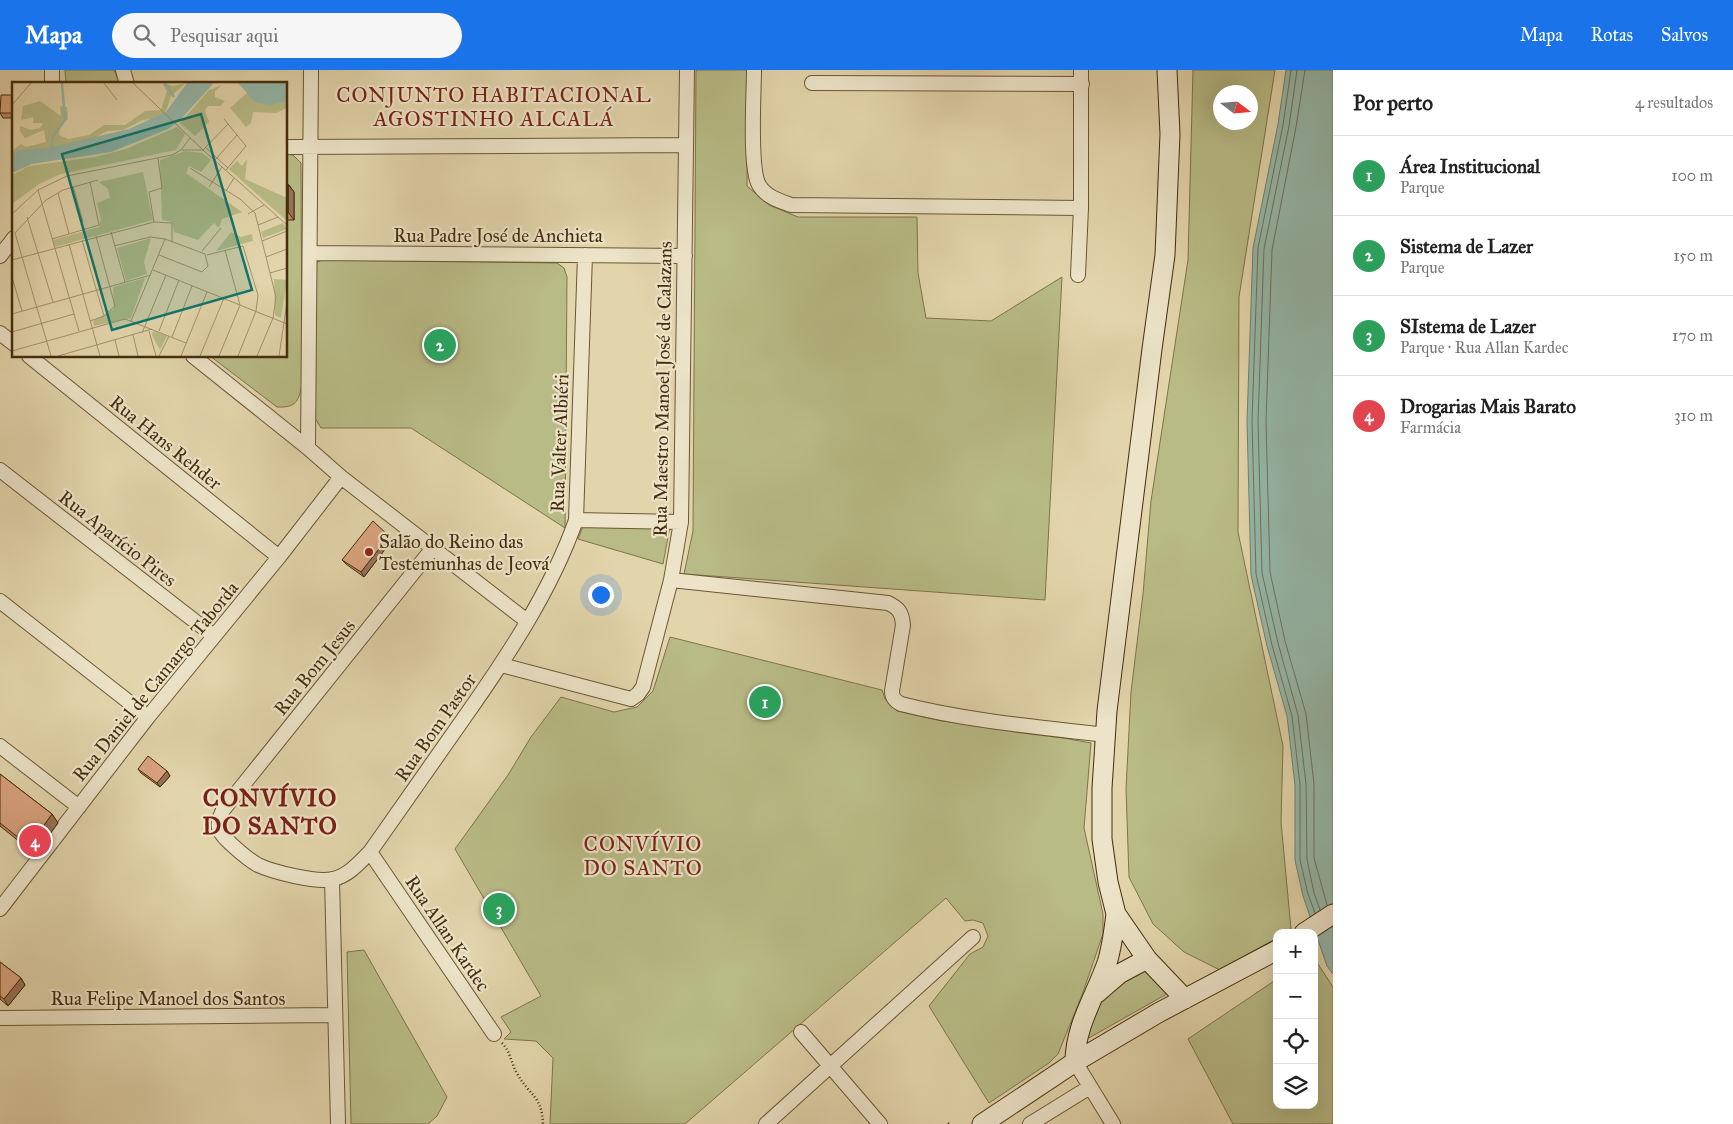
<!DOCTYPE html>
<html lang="pt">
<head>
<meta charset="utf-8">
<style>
  body { margin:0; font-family:"IM FELL Great Primer",serif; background:#f6f6f6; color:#222 }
  .controls { position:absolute; right:15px; bottom:15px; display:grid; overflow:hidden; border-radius:10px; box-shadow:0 5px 20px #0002 }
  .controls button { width:45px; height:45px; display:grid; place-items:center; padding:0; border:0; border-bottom:1px solid #e0e0e0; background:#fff; color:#222; font:25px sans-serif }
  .compass { position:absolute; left:1213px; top:15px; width:45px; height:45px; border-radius:50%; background:#fff; box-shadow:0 5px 20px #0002; rotate:106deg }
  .you { position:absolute; left:600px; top:524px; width:18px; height:18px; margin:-12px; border:4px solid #fff; border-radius:50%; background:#1a73e8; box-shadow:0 0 0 8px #1a73e833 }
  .badge { display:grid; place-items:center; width:32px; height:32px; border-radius:50%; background:#1a73e8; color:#fff; font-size:16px; font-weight:700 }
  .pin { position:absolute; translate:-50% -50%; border:2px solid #fff; box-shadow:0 1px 5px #0006 }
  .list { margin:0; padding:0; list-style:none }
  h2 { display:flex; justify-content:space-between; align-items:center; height:65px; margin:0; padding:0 20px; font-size:21px }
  h2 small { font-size:16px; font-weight:400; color:#767676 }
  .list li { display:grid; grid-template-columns:32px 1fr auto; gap:15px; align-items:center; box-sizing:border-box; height:80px; padding:0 20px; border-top:1px solid #e0e0e0 }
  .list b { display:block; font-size:19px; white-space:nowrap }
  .list p { margin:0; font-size:16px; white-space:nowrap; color:#767676 }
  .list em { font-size:16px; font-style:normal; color:#767676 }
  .icon { flex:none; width:28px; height:28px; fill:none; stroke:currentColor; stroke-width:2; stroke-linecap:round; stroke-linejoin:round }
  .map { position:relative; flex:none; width:1333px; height:1054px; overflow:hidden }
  header { display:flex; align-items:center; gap:30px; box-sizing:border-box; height:70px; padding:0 25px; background:#1a73e8; color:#fff }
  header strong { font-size:24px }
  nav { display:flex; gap:28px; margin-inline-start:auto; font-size:18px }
  .search { width:350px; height:45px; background:#f6f6f6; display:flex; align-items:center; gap:12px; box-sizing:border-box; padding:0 18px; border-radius:28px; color:#767676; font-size:19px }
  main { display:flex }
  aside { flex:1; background:#fff }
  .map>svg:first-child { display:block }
  .green { fill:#b8bb86; stroke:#7e744a; fill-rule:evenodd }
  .water { fill:#95b8aa; stroke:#75806b }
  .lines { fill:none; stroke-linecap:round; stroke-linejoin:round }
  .shore { stroke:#6d725c; stroke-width:1 }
  .street-casing { stroke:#6c5734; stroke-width:16 }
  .secondary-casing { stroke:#452d0d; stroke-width:21 }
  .path { stroke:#452d0d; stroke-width:2.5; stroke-dasharray:1 2.5; stroke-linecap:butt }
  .street { stroke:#ece3c8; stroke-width:14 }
  .secondary { stroke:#ece3c8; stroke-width:19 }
  .wall { fill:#bb8c6c; stroke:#452d0d }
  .shaded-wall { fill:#987258; stroke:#452d0d }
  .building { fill:#d9a37e; stroke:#452d0d }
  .poi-dot { fill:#8f2418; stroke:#ece3c8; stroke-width:2 }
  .labels { text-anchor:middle; stroke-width:4.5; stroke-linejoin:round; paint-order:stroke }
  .street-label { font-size:19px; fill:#452d0d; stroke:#ece3c8 }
  .poi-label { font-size:19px; fill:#452d0d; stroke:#ece3c8; text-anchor:start }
  .quarter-label { font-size:21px; letter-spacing:1px; fill:#7a1f14; stroke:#ece3c8 }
  .district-label { font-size:24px; font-weight:bold; letter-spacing:1px; fill:#7a1f14; stroke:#ece3c8 }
  .inset-river { fill:none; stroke:#95b8aa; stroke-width:2.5 }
  .inset-road { fill:none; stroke:#a3916c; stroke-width:1 }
  .view { fill:#0f766e; fill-opacity:0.15; stroke:#0f766e; stroke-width:2.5 }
  .inset-edge { fill:none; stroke:#452d0d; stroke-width:2.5 }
</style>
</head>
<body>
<header>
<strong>Mapa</strong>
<div class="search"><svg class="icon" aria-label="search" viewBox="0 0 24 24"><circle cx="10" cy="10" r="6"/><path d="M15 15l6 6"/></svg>Pesquisar aqui</div>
<nav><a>Mapa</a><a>Rotas</a><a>Salvos</a></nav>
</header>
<main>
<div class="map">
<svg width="1333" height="1054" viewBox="0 0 1333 1054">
  <rect width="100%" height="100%" fill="#e2d4ab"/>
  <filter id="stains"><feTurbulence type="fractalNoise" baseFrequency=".004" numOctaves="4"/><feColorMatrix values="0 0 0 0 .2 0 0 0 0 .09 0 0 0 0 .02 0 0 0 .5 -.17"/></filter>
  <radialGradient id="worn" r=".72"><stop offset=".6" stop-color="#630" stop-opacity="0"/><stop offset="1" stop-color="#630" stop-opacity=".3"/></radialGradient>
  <path class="green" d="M65,0H114L120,14H66Z
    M696,0H748L747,116L769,135L798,147H917L918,203L926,248L991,251L1062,207L1045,530L684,504L693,461Z
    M1193,0H1275L1239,227L1238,462L1283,676L1281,752L1291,859L1284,863H1277V868L1220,900L1184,882L1153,854L1129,807L1126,719L1131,622L1143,524L1151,431L1188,190ZM1220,22H1250V52H1220Z
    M286,84L293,85L301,93L302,314C299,331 296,338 277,337L210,286H286Z
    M323,190L557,193L564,198L567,207L565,458L411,358H321L312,343L316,197L317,192Z
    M584,454L670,456L663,494L578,469Z
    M670,567L882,620L885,629L897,641L942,651L1008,658L1091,673L1084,758L1103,844V864L1082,925L1058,984L1049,993L989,1033L929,936L970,884L983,877L988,866L983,853L973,850L965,851L946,828L685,1054H550L553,988L536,971L504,969L511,962L501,947L541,926L455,779L508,705L531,667L561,627L614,642L637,637L653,621Z
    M364,880L447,1027L437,1046L428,1054H351L347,882Z
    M1314,888L1333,917V1054H1233L1188,969L1277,909V1035H1314Z
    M1144,901L1163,910L1167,918L1165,925L1087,969H1083L1100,928L1124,907Z"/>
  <path class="water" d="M1286,0H1333V904L1327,896L1303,826L1295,790V715L1287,646L1267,576L1251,505L1247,351L1253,178L1278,54Z"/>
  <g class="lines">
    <path class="shore" d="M1291,0L1283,55L1258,178L1252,351L1256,504L1272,575L1292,646L1300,715V790L1308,824L1315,843
      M1297,0L1289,56L1264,179L1258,351L1262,503L1278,573L1298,645L1306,714L1307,789L1314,823L1320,840
      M1305,0L1296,57L1272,180L1266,351L1270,502L1285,571L1306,644L1314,714V788L1327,835"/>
    <g class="street-casing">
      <path id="street" d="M123,0L127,14
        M754,0C754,23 749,98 759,115C766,127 780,131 791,135L1081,138
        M812,13L1082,14
        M52,14V0
        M286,77L686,75
        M311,183L685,186
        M0,186L14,168
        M1078,205L1081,138V0
        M0,263L14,274
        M29,286L279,487
        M193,286L308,378L341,407L527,551
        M308,378L311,0
        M0,400L214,566
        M576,450L681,452
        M433,478L223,740C221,745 217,752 219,758C220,764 226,769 230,773C239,781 247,789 258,795C273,802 316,813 333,809C348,806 359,793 370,782C401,738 432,693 464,648C507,587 551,521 576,450L585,185
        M671,510L888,533C899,538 902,543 903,555L892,621C892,628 895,631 901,634C968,651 1037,657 1106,665
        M0,531L148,647
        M501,595L631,629L638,624L643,617L671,510L681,452L687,0
        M0,676L79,737
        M370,782L494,964
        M332,809L338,1054
        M0,839L148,647L279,487L341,407
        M0,948L335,945
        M801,962L880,1054
        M1075,992L1113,1054
        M766,1054L973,867
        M1030,1054L1090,1017"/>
    </g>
    <g class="secondary-casing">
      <path id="secondary" d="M1167,0L1170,64L1165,185L1152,279L1107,641L1102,718V769L1108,812L1116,844L1147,889L1185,929
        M1304,863L1333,844
        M1097,923L1119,904L1147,889
        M1075,992C1075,956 1095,927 1107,893C1112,877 1114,860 1116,844
        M982,1054L1075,992L1158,943L1277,880"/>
    </g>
    <path class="path" d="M502,973C511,982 511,994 518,1005C530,1026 542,1026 543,1054
      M948,1053L949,1054"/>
    <use href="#street" class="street"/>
    <use href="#secondary" class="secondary"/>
  </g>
  <path class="wall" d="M14,25V48H3L0,43Z
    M286,114H288L294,122V150H286Z
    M389,466L392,470L364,507L346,494L342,490Z
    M138,699L167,701L170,706L160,717L141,703Z
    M0,704L52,744L58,753L35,784L0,756Z
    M0,892L21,908L25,915L8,936L0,929Z"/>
  <path class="shaded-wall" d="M288,114L294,122V150L288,142Z
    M389,466L392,470L364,507L361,502Z
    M167,701L170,706L160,717L157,713Z
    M52,744L58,753L35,784L29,776Z
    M21,908L25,915L8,936L4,929Z"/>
  <path class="building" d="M1,25H14V43H0Z
    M286,114H288V142H286Z
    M373,451L389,466L361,502L342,490Z
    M148,686L167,701L157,713L138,699Z
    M0,704L52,744L29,776L0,753Z
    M0,892L21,908L4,929L0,926Z"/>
  <circle class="poi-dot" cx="369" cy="482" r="5"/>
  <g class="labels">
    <g class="street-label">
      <text x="498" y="172">Rua Padre José de Anchieta</text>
      <text transform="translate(662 319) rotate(-89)" y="7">Rua Maestro Manoel José de Calazans</text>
      <text transform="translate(166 372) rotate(39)" y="7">Rua Hans Rehder</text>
      <text transform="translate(559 373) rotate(-88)" y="7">Rua Valter Albiéri</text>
      <text transform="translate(118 468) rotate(38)" y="7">Rua Aparício Pires</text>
      <text transform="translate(314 597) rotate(-51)" y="7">Rua Bom Jesus</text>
      <text transform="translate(155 611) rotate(-51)" y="7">Rua Daniel de Camargo Taborda</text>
      <text transform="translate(435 657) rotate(-55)" y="7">Rua Bom Pastor</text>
      <text transform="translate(448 863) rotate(56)" y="7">Rua Allan Kardec</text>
      <text x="168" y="935">Rua Felipe Manoel dos Santos</text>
    </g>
    <g class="poi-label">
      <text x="379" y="478">Salão do Reino das<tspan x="379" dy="22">Testemunhas de Jeová</tspan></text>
    </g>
    <g class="quarter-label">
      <text x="494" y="32">CONJUNTO HABITACIONAL<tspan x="494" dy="24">AGOSTINHO ALCALÁ</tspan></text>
      <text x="643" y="781">CONVÍVIO<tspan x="643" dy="24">DO SANTO</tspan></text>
    </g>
    <g class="district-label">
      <text x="270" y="736">CONVÍVIO<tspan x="270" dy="28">DO SANTO</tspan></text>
    </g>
  </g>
  <g transform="translate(12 12)">
    <rect width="275" height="275" fill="#e2d4ab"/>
    <path d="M150,1L161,4L174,1L159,14L154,29L148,36L131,38L111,48L95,49L79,58L0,74V69L9,62L14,65L34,60L32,48L13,56L8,49V44L19,48L28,46L31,41H21V35L9,38L11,24L28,19L49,34L48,24L55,25L56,37L48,43L47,53L56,57L77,53L92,43H113L133,29L149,28L155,9ZM210,3L203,9V15L213,19L208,24H196L193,28L197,40L183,54L168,41L197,8ZM236,10L275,16V26L264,31L241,30L239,41L234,45L218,26ZM165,45L173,52L164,68L49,92L27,102L0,122V93L17,84L83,75L114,67ZM173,69L190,71L199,78L189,90L177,84L174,91L230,130L210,137L207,146L202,141L186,158L162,150L160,140L150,138L148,78ZM235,77L233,97L275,116V139L217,87L225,79L230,84ZM131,90L141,138L43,165L41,158L87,145L89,137L85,121L98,116L96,107L87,100ZM271,141L275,147L251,156L249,150ZM219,150L229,155L240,152L241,159L204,169ZM139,156L132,180L135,192L114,199L105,166ZM133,196L119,236L82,244L81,239L102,227L101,205ZM262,197L275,198L269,236L263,233ZM141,249L155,254L148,268L140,253Z" fill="#b8bb86"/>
    <path d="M175,1H202L168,38L156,47L99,70L20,82L0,91V73L7,68L36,66L117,47L154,30ZM226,1H275V19L258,23L243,20Z" fill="#95b8aa"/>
    <path class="inset-river" d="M153,1L162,15M39,66L41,54L53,38L50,1"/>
    <path class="inset-road" d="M92,1L105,18M121,1L191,68L275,143M0,23L19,1M212,37L234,64L214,88M193,65L216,86M170,68H191L216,42M203,78L225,53M178,86L228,117L243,131L264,215L261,236L245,274M61,104L71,140M197,105L210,85M26,108L67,249M214,109L222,96M46,111L57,152M0,132L26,108L55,94L160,73L169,68L178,56M236,132L252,123M15,135L41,220M142,140L137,110L150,106L146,76M246,143L266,135M99,150L113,200M40,157L87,143L78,100M70,158L92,234M250,159L275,149M57,162L88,274M102,164L138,155L153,157L193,172L196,184L190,190L147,173M190,169L209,146M195,173L231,164L246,213L244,229L226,274M254,175L275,167M0,178L142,140L160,141V159M141,188L275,242M258,191L275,186M0,195L10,229M0,232L139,193M78,239L92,234L103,224L84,154M119,239L153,157M137,249L144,274M147,249L167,198M0,250L62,232M130,251L154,193M121,253L126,274M160,255L180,204M103,258L107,274M0,269L113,237L174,261M39,274L3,151L34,118L51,108L86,98M46,274L140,247M147,274L157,254M169,274L195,210M188,274L212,216M207,274L228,223L213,168M267,274L275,220"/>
    <path class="view" d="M189,32L240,208L100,248L50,72Z"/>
    <rect width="275" height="275" class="inset-edge"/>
  </g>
  <rect width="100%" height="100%" filter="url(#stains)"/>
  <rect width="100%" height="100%" fill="url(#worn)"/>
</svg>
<div class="controls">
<button>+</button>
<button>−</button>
<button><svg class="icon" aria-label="locate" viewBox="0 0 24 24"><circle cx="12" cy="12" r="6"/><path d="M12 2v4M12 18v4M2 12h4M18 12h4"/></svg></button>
<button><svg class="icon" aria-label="layers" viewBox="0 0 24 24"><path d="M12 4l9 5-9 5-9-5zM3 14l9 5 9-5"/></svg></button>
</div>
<svg class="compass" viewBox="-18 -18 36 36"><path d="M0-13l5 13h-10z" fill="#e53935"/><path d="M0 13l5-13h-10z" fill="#767676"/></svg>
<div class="you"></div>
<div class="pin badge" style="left:765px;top:632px;background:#2e9e5b">1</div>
<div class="pin badge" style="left:440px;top:275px;background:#2e9e5b">2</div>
<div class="pin badge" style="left:499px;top:839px;background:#2e9e5b">3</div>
<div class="pin badge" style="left:35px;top:771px;background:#e0444e">4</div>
</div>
<aside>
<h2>Por perto<small>4 resultados</small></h2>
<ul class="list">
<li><span class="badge" style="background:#2e9e5b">1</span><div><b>Área Institucional</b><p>Parque</p></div><em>100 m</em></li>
<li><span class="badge" style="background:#2e9e5b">2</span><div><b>Sistema de Lazer</b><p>Parque</p></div><em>150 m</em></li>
<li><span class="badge" style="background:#2e9e5b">3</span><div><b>SIstema de Lazer</b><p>Parque · Rua Allan Kardec</p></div><em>170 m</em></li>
<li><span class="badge" style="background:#e0444e">4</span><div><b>Drogarias Mais Barato</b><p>Farmácia</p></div><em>310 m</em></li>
</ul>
</aside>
</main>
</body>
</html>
